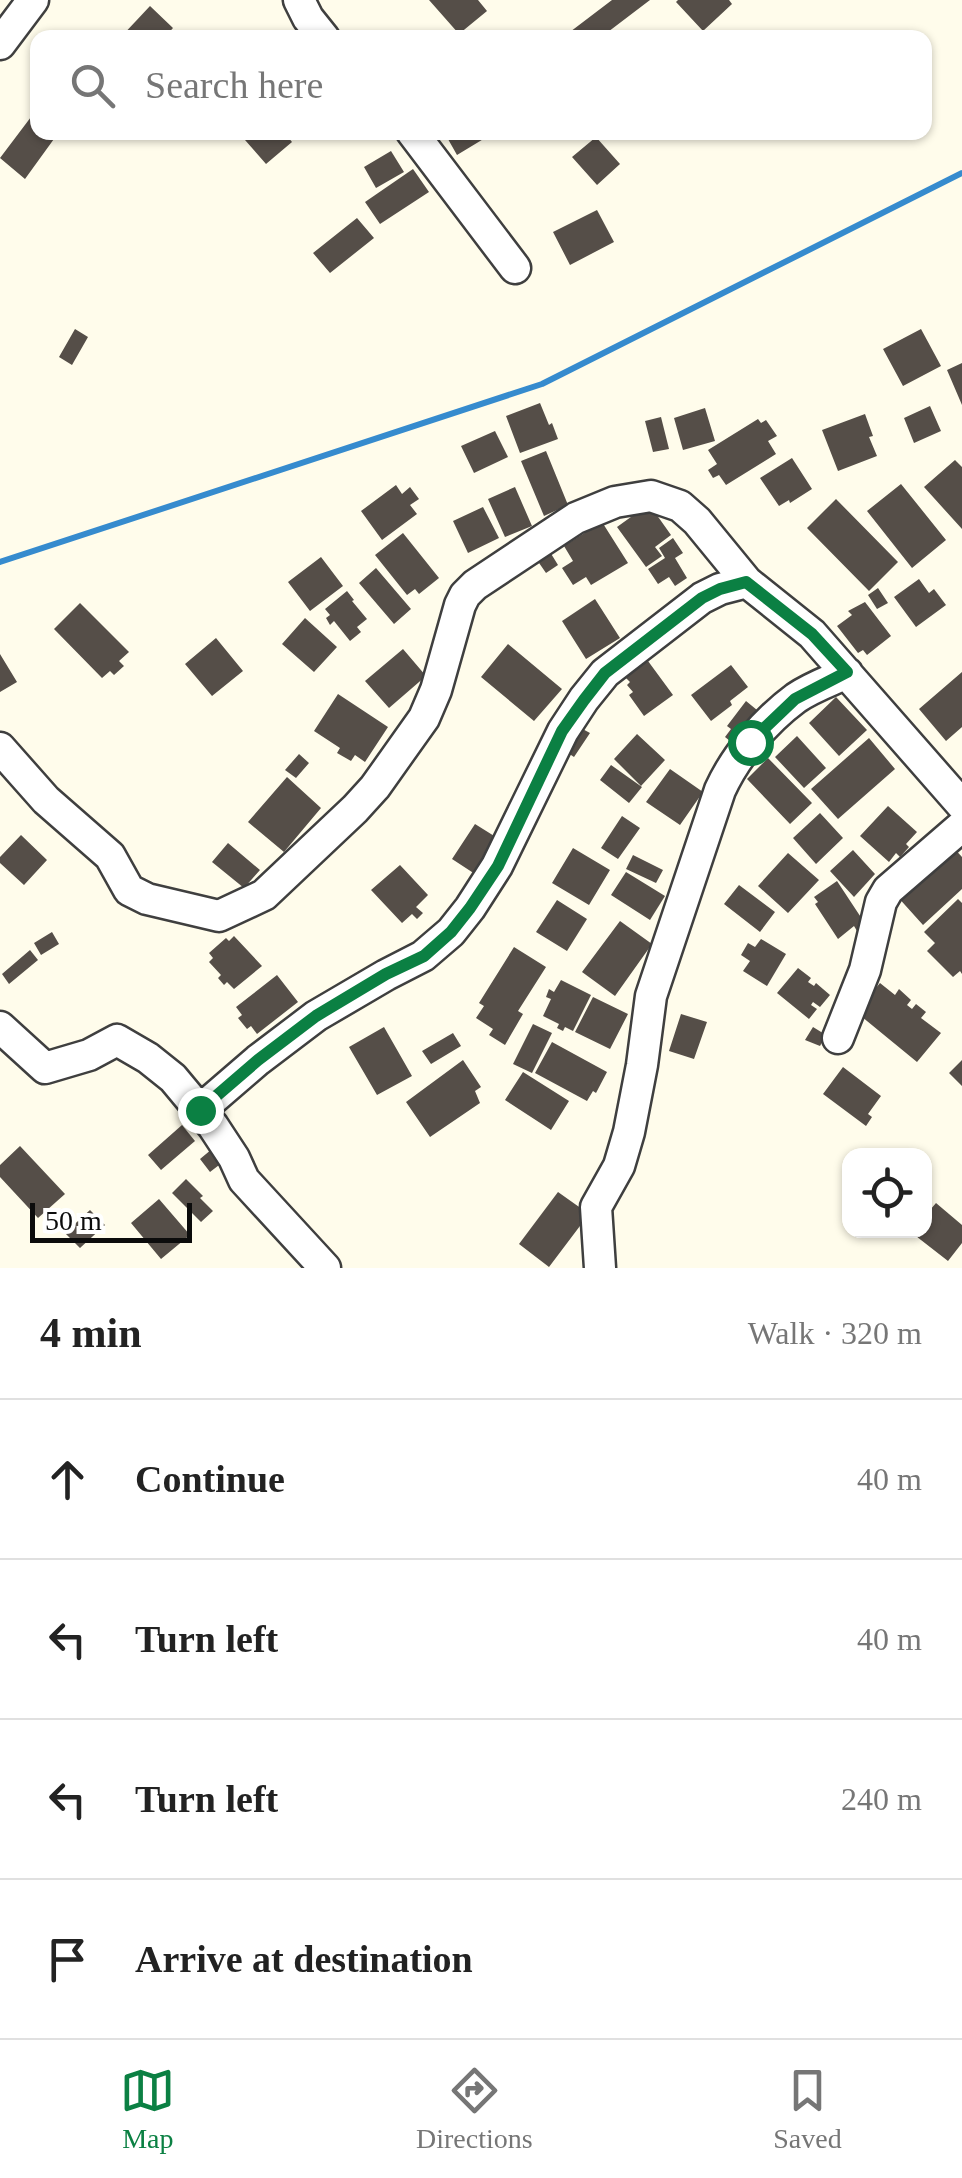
<!DOCTYPE html>
<html lang="en">
<head>
<meta charset="utf-8">
<style>
  body { margin:0; font-family:"Times New Roman",serif; background:#f2f2f2; color:#222 }
  .controls { position:absolute; right:30px; bottom:30px; display:grid; overflow:hidden; border-radius:20px; box-shadow:0 2px 8px #0004 }
  .controls button { width:90px; height:90px; display:grid; place-items:center; padding:0; border:0; border-bottom:2px solid #e0e0e0; background:#fff; color:#222; font:50px sans-serif }
  .scale { position:absolute; left:30px; bottom:25px; width:162px; box-sizing:border-box; padding-left:10px; border:5px solid #0c0c0c; border-top:0; font-size:28px; line-height:35px; white-space:nowrap; color:#0c0c0c; -webkit-text-stroke:8px #fff; paint-order:stroke }
  .stop { position:absolute; width:30px; height:30px; margin:-22px; border:8px solid #0b8043; border-radius:50%; background:#fff }
  .stop.end { background:#0b8043; border-color:#fff; box-shadow:0 2px 10px #0008 }
  .list { margin:0; padding:0; list-style:none }
  h2 { display:flex; justify-content:space-between; align-items:center; height:130px; margin:0; padding:0 40px; font-size:42px }
  h2 small { font-size:32px; font-weight:400; color:#767676 }
  .list li { display:grid; grid-template-columns:65px 1fr auto; gap:30px; align-items:center; box-sizing:border-box; height:160px; padding:0 40px; border-top:2px solid #e0e0e0 }
  .list b { display:block; font-size:38px; white-space:nowrap }
  .list em { font-size:32px; font-style:normal; color:#767676 }
  .icon { flex:none; width:55px; height:55px; fill:none; stroke:currentColor; stroke-width:2; stroke-linecap:round; stroke-linejoin:round }
  .map { position:relative; flex:none; width:962px; height:1268px; overflow:hidden }
  .search { position:absolute; background:#fff; box-shadow:0 2px 8px #0004; left:30px; right:30px; top:30px; height:110px; display:flex; align-items:center; gap:25px; box-sizing:border-box; padding:0 35px; border-radius:20px; color:#767676; font-size:38px }
  .sheet { height:770px; background:#fff }
  nav { display:flex; justify-content:space-around; align-items:center; box-sizing:border-box; height:140px; border-top:2px solid #e0e0e0; background:#fff; font-size:28px; color:#767676 }
  nav a { display:grid; justify-items:center; gap:5px }
  nav .on { color:#0b8043 }
  .map>svg:first-child { display:block }
  .lines { fill:none; stroke-linecap:round; stroke-linejoin:round }
  .stream { stroke:#368bce; stroke-width:6 }
  .building { fill:#554e48 }
  .minor-casing { stroke:#3f3f3f; stroke-width:35 }
  .minor { stroke:#fff; stroke-width:30 }
  .route { stroke:#0b8043; stroke-width:12 }
</style>
</head>
<body>
<div class="map">
<svg width="962" height="1268" viewBox="0 0 962 1268">
  <rect width="100%" height="100%" fill="#fffceb"/>
  <g class="lines">
    <path class="stream" d="M0,562L542,384L962,173"/>
  </g>
  <path class="building" d="M429,0H478L487,11L459,34Z
    M612,0H650L600,38H562Z
    M678,0H729L732,4L703,31L676,2Z
    M150,6L173,28L164,38H120Z
    M34,113L38,115V132H59L25,179L0,158Z
    M254,132H284L292,142L266,164L245,140Z
    M444,132H495L457,155Z
    M596,137L620,164L597,185L572,157Z
    M391,151L404,172L376,188L364,167Z
    M413,169L429,192L380,224L365,202Z
    M597,210L614,242L570,265L553,232Z
    M357,218L374,238L330,273L313,253Z
    M75,329L88,337L72,365L59,357Z
    M921,329L941,366L903,386L883,349Z
    M962,363V405L947,370Z
    M540,403L549,425L552,423L558,439L520,453L506,416Z
    M930,406L941,431L914,443L904,418Z
    M705,408L715,441L683,450L674,418Z
    M865,414L873,436L869,437L877,456L838,471L822,430Z
    M661,417L669,449L653,452L645,421Z
    M758,419L761,423L766,420L777,436L768,441L776,454L726,485L719,475L713,478L708,470L717,464L708,450Z
    M495,431L508,457L474,473L461,446Z
    M546,451L568,505L544,516L521,461Z
    M792,458L812,489L790,503L789,500L779,506L760,478Z
    M955,460L962,467V529L924,487Z
    M901,484L946,540L912,568L867,511Z
    M396,485L402,494L410,487L419,499L410,505L417,514L382,540L361,511Z
    M515,487L532,526L505,537L488,499Z
    M836,499L898,562L869,591L807,528Z
    M649,504L671,535L655,547L662,556L646,567L617,527Z
    M483,507L499,538L468,553L453,521Z
    M602,522L628,563L591,585L586,577L573,585L562,568L573,561L564,546Z
    M403,533L439,578L419,594L415,589L407,595L375,555Z
    M673,538L683,553L675,558L687,578L675,586L669,577L658,584L648,569L665,558L659,548Z
    M550,552L558,565L546,573L537,560Z
    M321,557L343,586L310,611L288,582Z
    M376,568L411,609L394,624L359,583Z
    M919,579L929,593L934,589L946,605L916,627L894,597Z
    M878,588L888,603L877,609L868,595Z
    M347,591L354,600L352,601L367,619L357,627L361,632L350,641L334,621L330,625L326,618L330,615L325,609Z
    M595,599L620,638L586,659L562,621Z
    M865,602L891,636L867,655L863,650L858,653L837,626L852,615L848,611Z
    M80,603L129,652L119,661L124,666L114,675L110,671L102,678L54,629Z
    M305,618L337,647L314,672L282,644Z
    M216,638L243,671L212,696L185,664Z
    M508,644L562,689L534,721L481,677Z
    M403,649L426,676L389,708L365,681Z
    M0,654L17,682L0,692Z
    M648,661L673,695L644,716L629,695L633,692L627,685L630,682L625,677Z
    M731,665L748,687L730,701L732,705L711,721L691,695Z
    M962,672V727L946,741L919,709Z
    M338,694L388,727L365,762L355,755L351,761L337,753L340,748L314,731Z
    M836,697L867,730L839,756L809,723Z
    M746,701L757,710L745,726L735,745L725,737L731,729L727,726Z
    M577,726L590,733L574,757L562,749Z
    M637,734L665,760L641,786L614,759Z
    M797,736L826,768L804,788L775,757Z
    M869,738L895,769L838,819L811,789Z
    M299,754L309,763L296,778L285,770Z
    M768,758L812,803L790,824L747,779Z
    M611,765L642,787L629,803L600,780Z
    M670,769L703,792L680,825L646,802Z
    M287,777L321,808L284,852L248,822Z
    M888,806L917,832L906,844L909,847L900,857L896,853L889,862L860,836Z
    M820,813L843,838L816,864L793,838Z
    M622,816L640,828L618,859L601,848Z
    M475,824L499,839L475,874L452,859Z
    M21,835L47,860L24,885L0,863V857Z
    M228,843L260,870L244,888L212,862Z
    M951,845L962,857V889L923,925L896,895Z
    M573,848L610,870L589,905L552,883Z
    M853,850L875,874L854,897L830,871Z
    M788,853L819,880L788,913L758,886Z
    M633,855L663,870L656,883L626,869Z
    M400,865L428,895L416,907L423,913L417,919L412,914L402,923L371,890Z
    M626,872L665,896L650,920L611,895Z
    M837,881L866,925L857,931L854,926L838,939L815,904L818,902L814,897Z
    M739,885L775,912L760,932L724,904Z
    M958,899L962,903V974L960,971L953,977L927,951L935,943L924,932Z
    M557,900L587,919L567,951L536,932Z
    M620,921L652,944L615,996L582,972Z
    M52,932L59,944L41,955L34,943Z
    M234,936L262,966L234,989L227,982L224,985L218,978L221,975L209,962L213,958L209,953L226,938L229,941Z
    M761,939L786,954L767,986L743,971L750,961L741,955L748,943L755,947Z
    M514,947L546,967L518,1011L523,1014L505,1045L489,1035L493,1029L476,1018L484,1006L479,1003Z
    M30,950L38,960L9,984L2,974Z
    M798,968L811,978L808,982L814,986L816,983L830,995L820,1007L813,1002L811,1005L817,1009L809,1019L777,993Z
    M277,975L298,1002L257,1034L251,1026L247,1029L238,1018L242,1015L236,1007Z
    M561,980L591,995L573,1031L565,1027L563,1031L557,1028L559,1024L543,1016L551,999L546,997L549,989L554,992Z
    M880,983L895,995L899,989L911,1000L907,1005L912,1009L916,1004L926,1012L921,1018L941,1033L917,1062L856,1012Z
    M593,997L628,1014L610,1049L575,1032Z
    M681,1014L707,1022L694,1059L669,1051Z
    M533,1024L552,1033L532,1073L513,1064Z
    M384,1027L412,1076L377,1095L349,1047Z
    M813,1027L826,1035L820,1046L805,1040Z
    M453,1033L461,1046L431,1064L422,1051Z
    M552,1042L607,1072L596,1093L593,1091L587,1101L535,1073Z
    M463,1060L481,1087L475,1091L480,1103L430,1137L406,1102Z
    M962,1060V1086L949,1073Z
    M843,1067L881,1096L868,1114L872,1117L866,1126L823,1094Z
    M523,1072L569,1101L551,1130L505,1100Z
    M182,1125L195,1141L161,1170L148,1155Z
    M20,1146L65,1194L38,1218L0,1177V1165Z
    M212,1149L223,1162L210,1172L200,1159Z
    M186,1179L203,1196L200,1198L213,1211L201,1222L172,1193Z
    M558,1192L589,1214L549,1267L519,1244Z
    M159,1199L190,1235L161,1259L131,1223Z
    M936,1203L962,1225V1243L948,1261L912,1233L914,1230H924V1217Z
    M90,1210L105,1225L80,1248L65,1233Z"/>
  <g class="lines">
    <g class="minor-casing">
      <path id="minor" d="M299,0L308,18L324,38
        M0,44L33,0
        M412,132L515,268
        M0,748L46,800L110,856L129,890L147,899L219,916L264,895L355,809L375,787L424,718L436,690L460,605L465,595L475,585L576,518L615,502L651,496L680,506L697,521L747,582L812,634L962,805
        M0,1027L45,1068L89,1055L117,1040L148,1058L173,1078L213,1126L234,1158L244,1180L325,1268
        M838,1038L865,970L881,902L888,890L962,826
        M200,1110L258,1060L316,1016L386,975L423,956L451,932L470,908L497,866L563,731L584,699L605,673L702,598L720,589L747,582
        M600,1268L596,1207L619,1166L629,1132L642,1065L651,996L720,790C736,755 765,721 796,698C812,687 830,681 847,673"/>
    </g>
    <use href="#minor" class="minor"/>
  </g>
  <g class="lines">
    <path class="route" d="M200,1110L258,1060L316,1016L386,974L424,956L451,932L470,908L498,866L562,731L584,700L605,673L702,598L720,589L746,582L812,634L847,672L795,699L750,742"/>
  </g>
</svg>
<div class="controls">
<button><svg class="icon" aria-label="locate" viewBox="0 0 24 24"><circle cx="12" cy="12" r="6"/><path d="M12 2v4M12 18v4M2 12h4M18 12h4"/></svg></button>
</div>
<div class="scale">50 m</div>
<div class="stop" style="left:750px;top:742px"></div>
<div class="stop end" style="left:200px;top:1110px"></div>
<div class="search"><svg class="icon" aria-label="search" viewBox="0 0 24 24"><circle cx="10" cy="10" r="6"/><path d="M15 15l6 6"/></svg>Search here</div>
</div>
<section class="sheet">
<h2>4 min<small>Walk · 320 m</small></h2>
<ul class="list">
<li><svg class="icon" aria-label="ahead" viewBox="0 0 24 24"><path d="M12 20V5M6 11l6-6 6 6"/></svg><div><b>Continue</b></div><em>40 m</em></li>
<li><svg class="icon" aria-label="left" viewBox="0 0 24 24"><path d="M17 20v-9H6M10 6l-5 5 5 5"/></svg><div><b>Turn left</b></div><em>40 m</em></li>
<li><svg class="icon" aria-label="left" viewBox="0 0 24 24"><path d="M17 20v-9H6M10 6l-5 5 5 5"/></svg><div><b>Turn left</b></div><em>240 m</em></li>
<li><svg class="icon" aria-label="arrive" viewBox="0 0 24 24"><path d="M6 21V4h12l-3 4 3 4H6"/></svg><div><b>Arrive at destination</b></div></li>
</ul>
</section>
<nav>
<a class="on"><svg class="icon" aria-label="map" viewBox="0 0 24 24"><path d="M3 6l6-2 6 2 6-2v14l-6 2-6-2-6 2zM9 4v14M15 6v14"/></svg>Map</a>
<a><svg class="icon" aria-label="directions" viewBox="0 0 24 24"><path d="M12 3l9 9-9 9-9-9zM9 14v-3h6M13 9l2 2-2 2"/></svg>Directions</a>
<a><svg class="icon" aria-label="saved" viewBox="0 0 24 24"><path d="M7 4h10v16l-5-4-5 4z"/></svg>Saved</a>
</nav>
</body>
</html>
